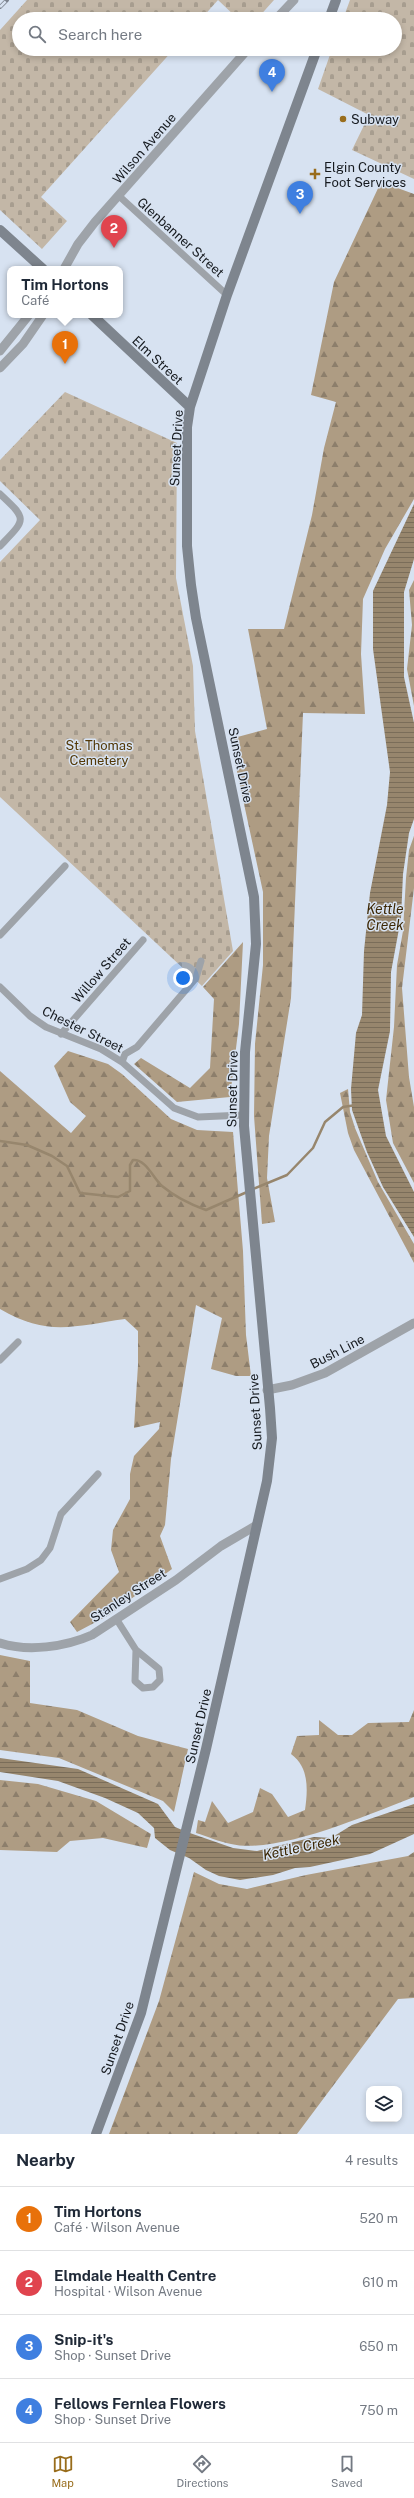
<!DOCTYPE html>
<html lang="en">
<head>
<meta charset="utf-8">
<style>
  body { margin:0; font-family:"Public Sans",sans-serif; background:#f2f2f3; color:#1f2937 }
  .controls { position:absolute; right:12px; bottom:12px; display:grid; overflow:hidden; border-radius:8px; box-shadow:0 2px 6px #0003 }
  .controls button { width:36px; height:36px; display:grid; place-items:center; padding:0; border:0; border-bottom:1px solid #e0e1e3; background:#fff; color:#1f2937; font:20px sans-serif }
  .you { position:absolute; left:183px; top:978px; width:14px; height:14px; margin:-10px; border:3px solid #fff; border-radius:50%; background:#1a73e8; box-shadow:0 0 0 6px #1a73e833 }
  .badge { display:grid; place-items:center; width:26px; height:26px; border-radius:50%; background:#996d1c; color:#fff; font-size:13px; font-weight:700 }
  .pin { position:absolute; translate:-50% -33px; filter:drop-shadow(0 1px 2px #0008) }
  .pin::after { content:''; position:absolute; top:21px; width:14px; height:12px; background:inherit; clip-path:polygon(0 0,100% 0,50% 100%) }
  .popup { position:absolute; left:7px; top:266px; width:116px; height:52px; box-sizing:border-box; display:grid; place-content:center; border-radius:8px; background:#fff; filter:drop-shadow(0 1px 3px #0005); font-size:13px; white-space:nowrap; color:#747a83 }
  .popup b { font-size:15px; color:#1f2937 }
  .popup::after { content:''; position:absolute; left:50%; top:100%; margin-left:-8px; border:8px solid transparent; border-top-color:#fff }
  .list { margin:0; padding:0; list-style:none }
  h2 { display:flex; justify-content:space-between; align-items:center; height:52px; margin:0; padding:0 16px; font-size:17px }
  h2 small { font-size:13px; font-weight:400; color:#747a83 }
  .list li { display:grid; grid-template-columns:26px 1fr auto; gap:12px; align-items:center; box-sizing:border-box; height:64px; padding:0 16px; border-top:1px solid #e0e1e3 }
  .list b { display:block; font-size:15px; white-space:nowrap }
  .list p { margin:0; font-size:13px; white-space:nowrap; color:#747a83 }
  .list em { font-size:13px; font-style:normal; color:#747a83 }
  .icon { flex:none; width:22px; height:22px; fill:none; stroke:currentColor; stroke-width:2; stroke-linecap:round; stroke-linejoin:round }
  .map { position:relative; flex:none; width:414px; height:2134px; overflow:hidden }
  .search { position:absolute; background:#fff; box-shadow:0 2px 6px #0003; left:12px; right:12px; top:12px; height:44px; display:flex; align-items:center; gap:10px; box-sizing:border-box; padding:0 14px; border-radius:22px; color:#747a83; font-size:15px }
  .sheet { height:308px; background:#fff }
  nav { display:flex; justify-content:space-around; align-items:center; box-sizing:border-box; height:56px; border-top:1px solid #e0e1e3; background:#fff; font-size:11px; color:#747a83 }
  nav a { display:grid; justify-items:center; gap:2px }
  nav .on { color:#996d1c }
  .map>svg:first-child { display:block }
  .forest { fill:url(#forest-firs) }
  .cemetery { fill:url(#cemetery-stones) }
  .water { fill:url(#water-rules) }
  .lines { fill:none; stroke-linecap:round; stroke-linejoin:round }
  .stream { stroke:#97866d; stroke-width:2.5 }
  .minor { stroke:#9ea3a9; stroke-width:7 }
  .tertiary { stroke:#9ea3a9; stroke-width:9 }
  .secondary { stroke:#7e858e; stroke-width:10 }
  .rail-casing { stroke:#7b828d; stroke-width:4 }
  .rail { stroke:#d7e2f1; stroke-width:2.5; stroke-dasharray:8; stroke-linecap:butt }
  .poi-dot { fill:#996d1c; stroke:#d7e2f1; stroke-width:1.5 }
  .labels { text-anchor:middle; stroke-width:3; stroke-linejoin:round; paint-order:stroke }
  .poi-label { font-size:13px; fill:#15191e; stroke:#d7e2f1; text-anchor:start }
  .street-label { font-size:13px; fill:#15191e; stroke:#d7e2f1 }
  .park-label { font-size:13px; fill:#533806; stroke:#d7e2f1 }
  .water-label { font-size:14px; font-style:italic; fill:#3c2704; stroke:#d7e2f1 }
</style>
</head>
<body>
<div class="map">
<svg width="414" height="2134" viewBox="0 0 414 2134">
  <defs>
    <pattern id="forest-firs" width="22" height="20" patternUnits="userSpaceOnUse"><rect width="22" height="20" fill="#ae9c83"/><path d="M5 1l3.5 6h-7zM16 11l3.5 6h-7z" fill="#8c7e6b"/></pattern>
    <pattern id="cemetery-stones" width="16" height="16" patternUnits="userSpaceOnUse"><rect width="16" height="16" fill="#c3b7a7"/><path d="M2 7V4a2 2 0 0 1 4 0v3zM10 15v-3a2 2 0 0 1 4 0v3z" fill="#a79d8f"/></pattern>
    <pattern id="water-rules" width="6" height="5" patternUnits="userSpaceOnUse"><rect width="6" height="5" fill="#97866d"/><path d="M0 2.5h6" fill="none" stroke="#7a6d59"/></pattern>
  </defs>
  <rect width="100%" height="100%" fill="#d7e2f1"/>
  <path class="forest" d="M381,182L414,194V499L385,549L363,599L361,654L365,714L303,713L291,998L269,1136L267,1178L275,1222L262,1224L254,1116L255,1044L263,965V892L230,739L267,729L248,629H284L312,515L324,448L336,402L311,395L334,282Z
    M414,580V706L407,669L412,625L409,590Z
    M414,836V888L402,988L409,1077L414,1107V1183L393,1143L386,1100L394,1027L397,965L403,931L406,878L409,850Z
    M243,942L239,1024L230,1097L177,1102L134,1064L141,1058L190,1088L210,1068L214,999L203,987Z
    M68,1051L108,1064L122,1074L171,1119L197,1130L233,1132L243,1251L246,1335L251,1376H236L211,1369L222,1318L196,1305L171,1459L165,1525L160,1536L172,1569L109,1615L77,1632L70,1622L119,1572L111,1550L113,1530L130,1499V1474L134,1456L159,1429L160,1422L134,1428L138,1365V1331L125,1319C74,1326 48,1337 0,1309V1071L71,1133L86,1116L70,1102L54,1066Z
    M348,1089L350,1112L355,1128L378,1182L414,1244V1263L354,1150L348,1133L340,1093Z
    M0,1655L30,1661V1703L77,1710L138,1736L188,1749L174,1812L163,1801L59,1758L0,1750Z
    M414,1710V1797C369,1814 277,1855 231,1844C219,1842 207,1836 196,1833L198,1820L205,1822L212,1801L228,1823L253,1812L260,1788L272,1794L288,1817L305,1810C308,1789 309,1767 291,1754L297,1736L319,1735V1720L338,1735H352L368,1723L409,1722Z
    M0,1780L38,1784L96,1801L151,1834L147,1848L103,1838L70,1841L57,1852L0,1850Z
    M414,1852V1998L398,1999L297,2134H109L159,2001L194,1872L219,1884L247,1889L306,1875L408,1856Z"/>
  <path class="cemetery" d="M27,0H274L257,19H238L218,0L201,19H19V49H174L41,197L67,221L42,249L0,210V30Z
    M350,0H414V179L352,150L369,115L318,89L332,49H395V19H343Z
    M65,392L177,443L176,578L193,666L195,731L233,951L202,986L0,797V562L40,520L0,481V460Z"/>
  <path class="water" d="M414,504V559L404,592V677L414,723V819L409,833L403,874L401,918L391,972L390,1031L378,1090L386,1136L414,1192V1237L383,1187L367,1152L352,1110L351,1089L356,1033L362,1015L364,951L370,893L387,805L390,772L373,649V591Z
    M0,1758L78,1769L158,1804L175,1827L187,1832L233,1848L257,1851L314,1837L331,1838L352,1825L414,1804V1834L370,1854L310,1867L295,1868L273,1875L240,1880L219,1876L206,1870L189,1858L170,1850L155,1838L154,1828L138,1813L105,1798L58,1781L0,1772Z"/>
  <g class="lines">
    <path class="stream" d="M0,1141L27,1145L52,1156L67,1166L80,1193L118,1197L130,1191V1165L133,1160C146,1159 153,1178 162,1186C174,1196 192,1205 206,1210L247,1192
      M253,1189L287,1175L313,1148L325,1122L343,1107L356,1105"/>
    <path class="minor" d="M119,196L227,295
      M0,494C28,520 26,519 0,546
      M0,935L65,866
      M0,987L30,1016L46,1027L101,1049L122,1062L174,1108L198,1117L244,1115
      M61,1034L143,940
      M122,1062L125,1054L137,1047L196,978L201,961
      M0,1360L18,1342
      M0,1579L27,1569L41,1560L50,1548L61,1514L98,1474
      M117,1620L136,1650L135,1681L143,1688L153,1687L160,1680L159,1669L136,1650"/>
    <path class="tertiary" d="M276,19L294,0
      M64,269L78,244L95,222L248,49
      M0,351L29,315
      M0,368L23,344L43,315
      M267,1390L292,1385L325,1373L414,1323
      M0,1643C28,1652 65,1647 92,1635L176,1580L221,1546L257,1525"/>
    <path class="secondary" d="M329,19L336,0
      M0,230L43,269
      M92,315L190,407
      M96,2134L141,2013L206,1749L267,1481L272,1438L270,1408L244,1126L245,1052L256,944L254,897L196,618L191,585L187,546V427L190,407L227,295L317,49"/>
    <g class="rail-casing">
      <path id="rail" d="M0,7L7,0"/>
    </g>
    <use href="#rail" class="rail"/>
  </g>
  <g class="poi-dot">
    <circle cx="343" cy="119" r="4"/>
    <path d="M313 168h4v4h4v4h-4v4h-4v-4h-4v-4h4z"/>
  </g>
  <g class="labels">
    <g class="poi-label">
      <text x="351" y="124">Subway</text>
      <text x="324" y="172">Elgin County<tspan x="324" dy="15">Foot Services</tspan></text>
    </g>
    <g class="street-label">
      <text transform="translate(144 148) rotate(-49)" y="5">Wilson Avenue</text>
      <text transform="translate(181 237) rotate(42)" y="5">Glenbanner Street</text>
      <text transform="translate(158 360) rotate(43)" y="5">Elm Street</text>
      <text transform="translate(176 448) rotate(-87)" y="5">Sunset Drive</text>
      <text transform="translate(241 765) rotate(78)" y="5">Sunset Drive</text>
      <text transform="translate(101 970) rotate(-49)" y="5">Willow Street</text>
      <text transform="translate(83 1029) rotate(26)" y="5">Chester Street</text>
      <text transform="translate(232 1089) rotate(-89)" y="5">Sunset Drive</text>
      <text transform="translate(337 1351) rotate(-27)" y="5">Bush Line</text>
      <text transform="translate(255 1412) rotate(-93)" y="5">Sunset Drive</text>
      <text transform="translate(128 1595) rotate(-33)" y="5">Stanley Street</text>
      <text transform="translate(198 1726) rotate(-77)" y="5">Sunset Drive</text>
      <text transform="translate(117 2038) rotate(-71)" y="5">Sunset Drive</text>
    </g>
    <g class="park-label">
      <text x="99" y="750">St. Thomas<tspan x="99" dy="15">Cemetery</tspan></text>
    </g>
    <g class="water-label">
      <text x="385" y="914">Kettle<tspan x="385" dy="16">Creek</tspan></text>
      <text transform="translate(301 1847) rotate(-12)" y="5">Kettle Creek</text>
    </g>
  </g>
</svg>
<div class="controls">
<button><svg class="icon" aria-label="layers" viewBox="0 0 24 24"><path d="M12 4l9 5-9 5-9-5zM3 14l9 5 9-5"/></svg></button>
</div>
<div class="you"></div>
<div class="pin badge" style="left:65px;top:364px;background:#e8710a">1</div>
<div class="popup"><b>Tim Hortons</b>Café</div>
<div class="pin badge" style="left:114px;top:248px;background:#e0444e">2</div>
<div class="pin badge" style="left:300px;top:214px;background:#3f7fe0">3</div>
<div class="pin badge" style="left:272px;top:92px;background:#3f7fe0">4</div>
<div class="search"><svg class="icon" aria-label="search" viewBox="0 0 24 24"><circle cx="10" cy="10" r="6"/><path d="M15 15l6 6"/></svg>Search here</div>
</div>
<section class="sheet">
<h2>Nearby<small>4 results</small></h2>
<ul class="list">
<li><span class="badge" style="background:#e8710a">1</span><div><b>Tim Hortons</b><p>Café · Wilson Avenue</p></div><em>520 m</em></li>
<li><span class="badge" style="background:#e0444e">2</span><div><b>Elmdale Health Centre</b><p>Hospital · Wilson Avenue</p></div><em>610 m</em></li>
<li><span class="badge" style="background:#3f7fe0">3</span><div><b>Snip-it's</b><p>Shop · Sunset Drive</p></div><em>650 m</em></li>
<li><span class="badge" style="background:#3f7fe0">4</span><div><b>Fellows Fernlea Flowers</b><p>Shop · Sunset Drive</p></div><em>750 m</em></li>
</ul>
</section>
<nav>
<a class="on"><svg class="icon" aria-label="map" viewBox="0 0 24 24"><path d="M3 6l6-2 6 2 6-2v14l-6 2-6-2-6 2zM9 4v14M15 6v14"/></svg>Map</a>
<a><svg class="icon" aria-label="directions" viewBox="0 0 24 24"><path d="M12 3l9 9-9 9-9-9zM9 14v-3h6M13 9l2 2-2 2"/></svg>Directions</a>
<a><svg class="icon" aria-label="saved" viewBox="0 0 24 24"><path d="M7 4h10v16l-5-4-5 4z"/></svg>Saved</a>
</nav>
</body>
</html>
